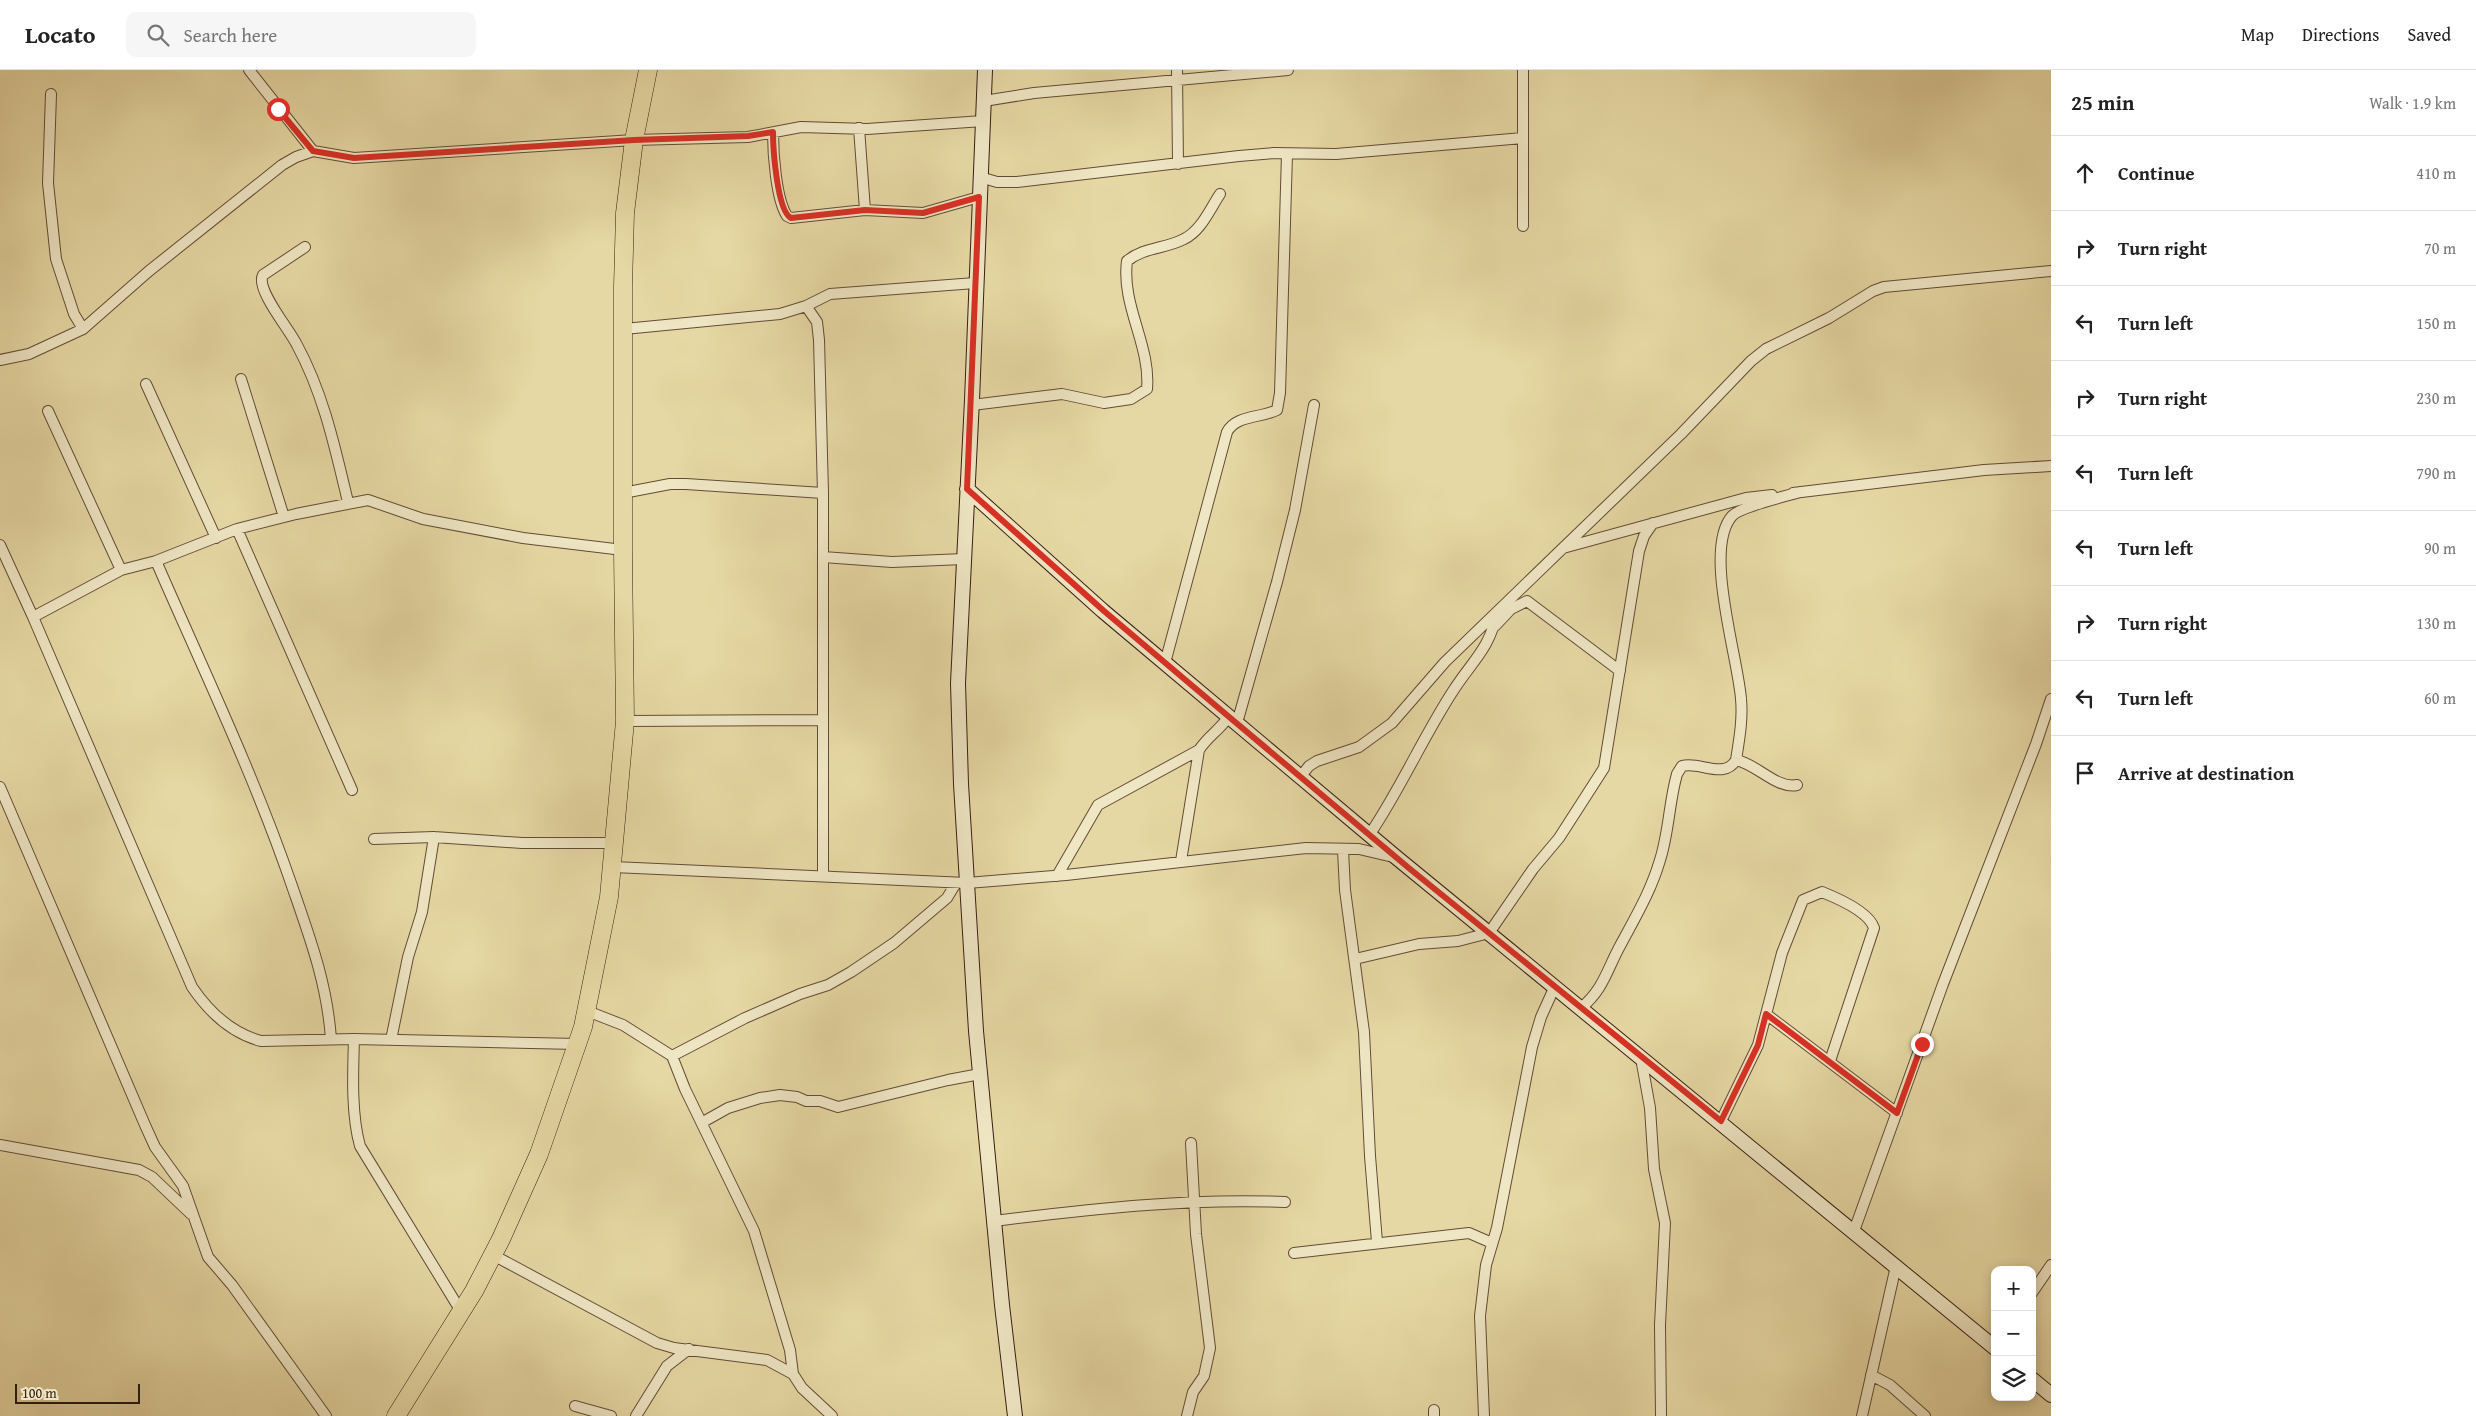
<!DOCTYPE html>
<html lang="en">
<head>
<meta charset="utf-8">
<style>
  body { margin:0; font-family:"Gentium Book Plus",serif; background:#f6f6f6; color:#222 }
  .controls { position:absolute; right:15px; bottom:15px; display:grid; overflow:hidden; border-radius:10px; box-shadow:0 2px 12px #0003 }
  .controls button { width:45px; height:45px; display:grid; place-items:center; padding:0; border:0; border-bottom:1px solid #e0e0e0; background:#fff; color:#222; font:25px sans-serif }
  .scale { position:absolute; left:15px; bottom:12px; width:125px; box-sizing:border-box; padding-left:5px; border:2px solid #361e11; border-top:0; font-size:14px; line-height:18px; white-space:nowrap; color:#361e11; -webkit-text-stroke:4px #efe6c4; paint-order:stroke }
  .stop { position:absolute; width:15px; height:15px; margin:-11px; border:4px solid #d93025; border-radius:50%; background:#fff }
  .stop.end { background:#d93025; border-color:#fff; box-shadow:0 1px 5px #0008 }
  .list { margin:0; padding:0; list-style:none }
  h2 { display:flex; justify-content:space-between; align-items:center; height:65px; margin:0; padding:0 20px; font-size:21px }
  h2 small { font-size:16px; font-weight:400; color:#767676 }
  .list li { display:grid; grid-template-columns:32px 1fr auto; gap:15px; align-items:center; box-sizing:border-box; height:75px; padding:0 20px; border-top:1px solid #e0e0e0 }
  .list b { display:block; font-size:19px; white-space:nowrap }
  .list em { font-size:16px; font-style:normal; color:#767676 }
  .icon { flex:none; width:28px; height:28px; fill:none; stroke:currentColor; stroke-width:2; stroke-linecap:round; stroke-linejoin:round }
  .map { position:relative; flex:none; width:2051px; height:1346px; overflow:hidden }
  header { display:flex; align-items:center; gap:30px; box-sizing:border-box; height:70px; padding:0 25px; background:#fff; border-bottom:1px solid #e0e0e0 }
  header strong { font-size:24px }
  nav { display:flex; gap:28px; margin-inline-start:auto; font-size:18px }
  .search { width:350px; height:45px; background:#f6f6f6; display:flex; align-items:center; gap:12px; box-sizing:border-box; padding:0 18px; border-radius:10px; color:#767676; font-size:19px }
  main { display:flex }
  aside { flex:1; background:#fff }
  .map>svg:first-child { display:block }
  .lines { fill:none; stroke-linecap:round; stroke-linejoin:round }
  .street-casing { stroke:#624c36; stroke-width:12 }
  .secondary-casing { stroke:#361e11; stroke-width:16 }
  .highway-casing { stroke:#361e11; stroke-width:19 }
  .street { stroke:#efe6c4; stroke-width:10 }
  .secondary { stroke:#efe6c4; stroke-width:14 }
  .highway { stroke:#e6d8a4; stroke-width:18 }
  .route { stroke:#d93025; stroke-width:6 }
</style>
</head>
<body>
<header>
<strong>Locato</strong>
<div class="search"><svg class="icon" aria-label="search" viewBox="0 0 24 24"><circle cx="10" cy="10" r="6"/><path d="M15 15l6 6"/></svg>Search here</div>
<nav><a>Map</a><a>Directions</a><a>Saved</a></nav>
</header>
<main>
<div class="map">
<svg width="2051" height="1346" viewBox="0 0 2051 1346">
  <rect width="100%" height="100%" fill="#e6d8a4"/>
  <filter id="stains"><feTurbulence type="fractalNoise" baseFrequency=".004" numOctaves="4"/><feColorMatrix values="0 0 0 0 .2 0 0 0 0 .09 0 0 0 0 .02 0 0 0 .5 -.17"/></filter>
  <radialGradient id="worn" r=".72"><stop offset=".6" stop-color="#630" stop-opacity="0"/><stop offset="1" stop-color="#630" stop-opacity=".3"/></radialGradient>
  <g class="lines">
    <g class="street-casing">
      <path id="street" d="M249,0L313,81L354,88L634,70L748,67L801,57L867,59L983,51
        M1177,0L1178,94
        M51,24L48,113L56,189L74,244L83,259
        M984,31L1034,23L1288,0
        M859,58L865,140
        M773,63C773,83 776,129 787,146L791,148L865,140L923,143L979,127
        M980,107L997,112H1017L1239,86L1274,83L1336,84L1523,68
        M1523,156V0
        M305,177L263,205C255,219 290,260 297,275C324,325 335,378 348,432
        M806,236L817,252L819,270L823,423V805
        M624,259L780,244L806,236L830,224L975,213
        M0,290L29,284L83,259L149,201L282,95L296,87L313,81
        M241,309L284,447
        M146,314L216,468
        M972,335L1062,324L1104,333L1131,329L1147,319C1151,276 1121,235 1127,191C1144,177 1165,179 1184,169C1201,161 1210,139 1220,124
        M48,341L121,500
        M623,423L670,414H686L823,423
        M1793,423L1984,400L2051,396
        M237,459L352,720
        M0,475L33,547L192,917C209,942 231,963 261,971L354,969
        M1563,478L1746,428L1772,425
        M823,487L892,492L964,489
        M33,547L121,500L156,491
        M1495,556L1511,539L1527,531L1620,601
        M1165,593L1227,362C1236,345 1261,348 1277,340L1280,323L1287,84
        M625,651L823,650
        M1237,653L1277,512L1295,440L1314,335
        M1736,690C1757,694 1776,719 1797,715
        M1301,706L1309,696L1317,691L1359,677L1392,653L1445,592L1681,364L1751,291L1766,279L1829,248L1873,221L1884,217L2051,201
        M0,717L145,1055L155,1077L183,1116L208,1187L232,1215L326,1346
        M1370,764C1401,718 1423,667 1453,621C1472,591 1490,579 1497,542
        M374,769L434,767L522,773H615
        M1343,780L1345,820L1364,962L1370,1086L1377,1172
        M1181,791L1199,680C1208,666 1220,660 1229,646
        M613,797L967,813L1066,805L1306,778L1359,779L1393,787
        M1057,806L1098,735L1199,680
        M1355,889L1419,874L1458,871L1489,863L1533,799L1559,768L1604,698L1639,481L1644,466L1653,453
        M1581,938C1604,919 1607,899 1621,874C1636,846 1651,821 1660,790C1669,762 1669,732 1677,704L1682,696C1700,691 1724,710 1736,690C1739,671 1743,649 1741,629C1738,587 1703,479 1732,446C1740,437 1786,426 1800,422
        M587,941L623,955L672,986L745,948L800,924L828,915L851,902L894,873L947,828L956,813
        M1766,944L1897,1043
        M331,969C327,913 310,868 292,816C254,705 203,599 156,491L237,459L296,444L368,430L423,449L523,468L623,480
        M391,970L408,887L422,842L434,767
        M1641,988L1650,1038L1654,1099L1665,1153L1660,1255L1661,1346
        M1721,1051L1758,975L1782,883L1803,830L1822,822C1837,828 1869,842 1874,858L1830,991
        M703,1052L728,1038L760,1028L780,1025L797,1027L806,1031H820L838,1037L948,1010L980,1004
        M0,1075L139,1100L152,1107L191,1144
        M994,1151C1091,1139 1187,1128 1285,1132
        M1854,1161L1943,914L2036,674L2051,629
        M1294,1183L1469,1163L1492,1173
        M493,1185L657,1273L674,1278L767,1290L793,1304L790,1280L754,1161L685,1019L672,986
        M2032,1223L2051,1195
        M462,1243L360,1076C351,1044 353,1002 354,969L578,974
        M793,1304L802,1318L832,1346
        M1871,1305L1890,1315L1925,1346
        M575,1336L611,1346
        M1434,1340V1346
        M636,1346L667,1296L689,1279
        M1187,1346L1193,1322L1204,1306L1210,1278L1196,1164L1191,1073
        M1484,1346L1480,1246L1486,1195L1497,1158L1532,977L1541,947L1555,916
        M1862,1346L1896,1196"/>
    </g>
    <g class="secondary-casing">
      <path id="secondary" d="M985,0L972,330L958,613L961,714L976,961L1002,1235L1015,1346
        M967,419L1103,541L1397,788L1995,1278
        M2032,1309L2051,1325"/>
    </g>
    <g class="highway-casing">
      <path id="highway" d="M396,1346L474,1221L501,1169L539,1084L583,957L609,827L625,651L623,480V217L625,143L634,70L648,0"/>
    </g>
    <use href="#street" class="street"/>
    <use href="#secondary" class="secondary"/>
    <use href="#highway" class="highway"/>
  </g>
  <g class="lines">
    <path class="route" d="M278,39L313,81L354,88L634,70L748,66L773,62C773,78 777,141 791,148L865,140L923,143L979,127L967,419L1104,541L1228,646L1410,799L1721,1051L1758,975L1766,944L1897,1043L1922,974"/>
  </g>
  <rect width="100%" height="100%" filter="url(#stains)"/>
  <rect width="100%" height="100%" fill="url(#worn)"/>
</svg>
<div class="controls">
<button>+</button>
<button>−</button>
<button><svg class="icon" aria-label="layers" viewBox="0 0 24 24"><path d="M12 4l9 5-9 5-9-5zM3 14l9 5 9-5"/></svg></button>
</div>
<div class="scale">100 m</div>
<div class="stop" style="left:278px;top:39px"></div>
<div class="stop end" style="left:1922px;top:974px"></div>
</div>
<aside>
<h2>25 min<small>Walk · 1.9 km</small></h2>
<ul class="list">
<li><svg class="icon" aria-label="ahead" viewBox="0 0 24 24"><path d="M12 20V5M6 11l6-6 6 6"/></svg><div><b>Continue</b></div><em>410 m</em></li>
<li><svg class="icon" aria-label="right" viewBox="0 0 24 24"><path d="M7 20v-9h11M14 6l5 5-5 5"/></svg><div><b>Turn right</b></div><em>70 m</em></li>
<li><svg class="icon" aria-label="left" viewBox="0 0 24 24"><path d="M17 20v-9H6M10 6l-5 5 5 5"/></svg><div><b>Turn left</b></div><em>150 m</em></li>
<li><svg class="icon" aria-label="right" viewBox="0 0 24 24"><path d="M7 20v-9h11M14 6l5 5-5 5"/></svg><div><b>Turn right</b></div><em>230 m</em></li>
<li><svg class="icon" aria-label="left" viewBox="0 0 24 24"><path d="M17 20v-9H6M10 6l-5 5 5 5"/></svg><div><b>Turn left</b></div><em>790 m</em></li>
<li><svg class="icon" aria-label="left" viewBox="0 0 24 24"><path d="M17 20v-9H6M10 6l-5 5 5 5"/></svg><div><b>Turn left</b></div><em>90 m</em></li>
<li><svg class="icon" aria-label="right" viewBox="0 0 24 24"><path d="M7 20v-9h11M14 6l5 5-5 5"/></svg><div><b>Turn right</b></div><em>130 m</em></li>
<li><svg class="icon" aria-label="left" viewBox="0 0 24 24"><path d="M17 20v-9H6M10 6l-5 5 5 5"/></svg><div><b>Turn left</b></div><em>60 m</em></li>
<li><svg class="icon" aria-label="arrive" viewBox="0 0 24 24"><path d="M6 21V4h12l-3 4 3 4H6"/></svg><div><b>Arrive at destination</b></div></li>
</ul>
</aside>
</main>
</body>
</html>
